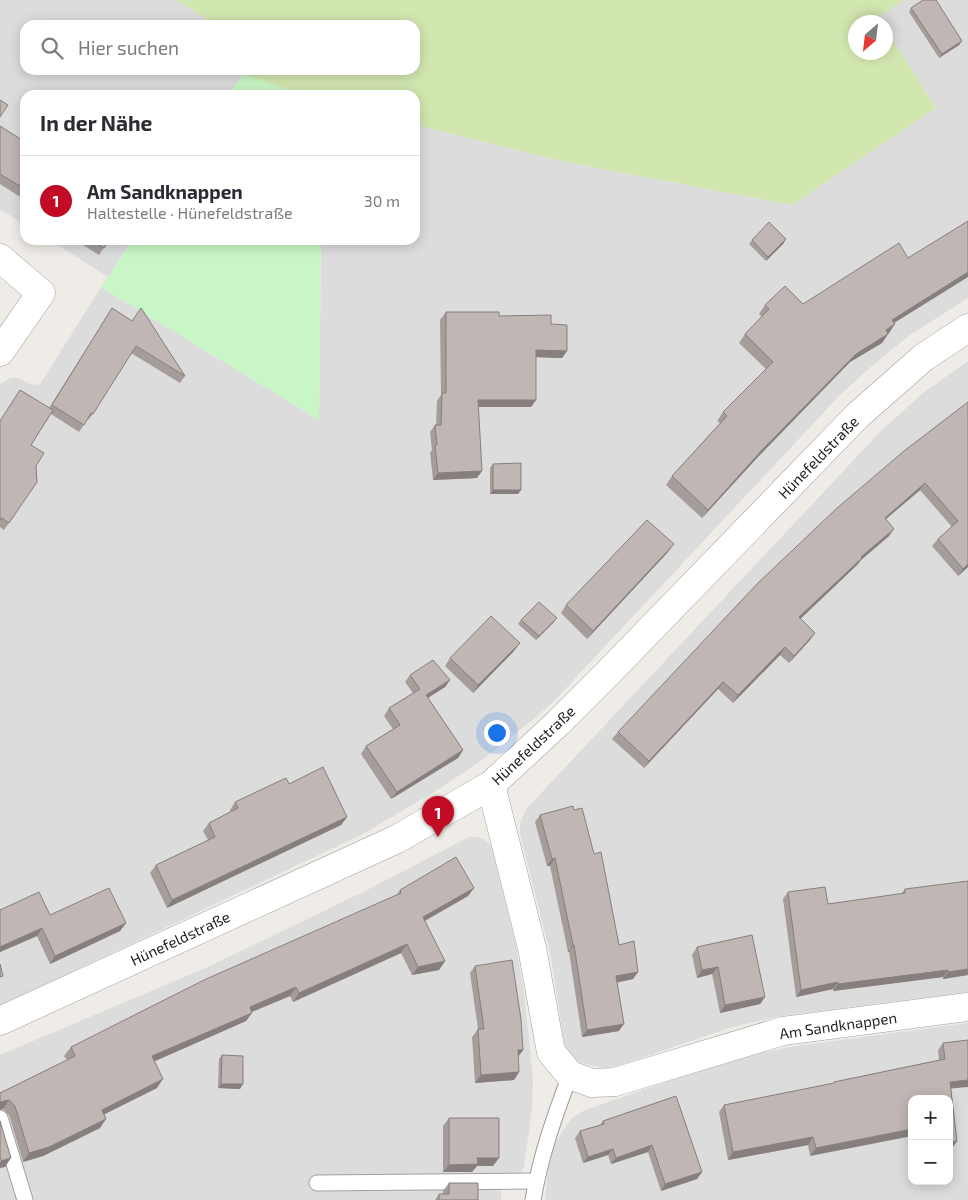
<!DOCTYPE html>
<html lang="de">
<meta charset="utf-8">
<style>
body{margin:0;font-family:"Exo 2",sans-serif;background:#f2f2f3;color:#2b2b33}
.controls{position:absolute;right:15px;bottom:15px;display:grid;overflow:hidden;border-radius:10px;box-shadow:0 2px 12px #0003}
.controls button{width:45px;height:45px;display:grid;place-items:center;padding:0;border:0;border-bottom:1px solid #e1e1e2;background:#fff;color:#2b2b33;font:25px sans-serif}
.compass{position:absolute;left:848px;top:15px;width:45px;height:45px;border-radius:50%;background:#fff;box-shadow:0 2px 12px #0003;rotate:208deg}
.you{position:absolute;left:496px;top:732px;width:18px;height:18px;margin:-12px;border:4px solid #fff;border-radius:50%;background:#1a73e8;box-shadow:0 0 0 8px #1a73e833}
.badge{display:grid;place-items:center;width:32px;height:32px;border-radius:50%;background:#c20c26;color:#fff;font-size:16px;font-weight:700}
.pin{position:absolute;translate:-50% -41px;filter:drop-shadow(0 1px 2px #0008)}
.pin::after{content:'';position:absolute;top:26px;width:18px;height:15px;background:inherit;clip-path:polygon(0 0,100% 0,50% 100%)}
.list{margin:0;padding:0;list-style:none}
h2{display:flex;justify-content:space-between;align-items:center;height:65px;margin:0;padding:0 20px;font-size:21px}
h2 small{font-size:16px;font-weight:400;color:#7c7c81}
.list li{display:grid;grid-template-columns:32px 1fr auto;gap:15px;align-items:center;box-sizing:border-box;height:90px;padding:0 20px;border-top:1px solid #e1e1e2}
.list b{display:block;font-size:19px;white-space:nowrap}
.list p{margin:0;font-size:16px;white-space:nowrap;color:#7c7c81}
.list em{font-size:16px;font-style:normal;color:#7c7c81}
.icon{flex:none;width:28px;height:28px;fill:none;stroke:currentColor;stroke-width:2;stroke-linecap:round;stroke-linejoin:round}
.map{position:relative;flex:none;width:968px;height:1200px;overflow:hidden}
.search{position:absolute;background:#fff;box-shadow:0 2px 12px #0003;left:20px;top:20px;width:400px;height:55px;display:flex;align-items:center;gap:12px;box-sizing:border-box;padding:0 18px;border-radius:15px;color:#7c7c81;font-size:19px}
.panel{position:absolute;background:#fff;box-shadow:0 2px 12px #0003;left:20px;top:90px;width:400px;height:155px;border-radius:15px}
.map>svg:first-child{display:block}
</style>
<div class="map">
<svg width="968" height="1200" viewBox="0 0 968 1200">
<rect width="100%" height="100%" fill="#efebe6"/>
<g fill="#dddcdc" fill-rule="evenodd">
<path d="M0 0H176L216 25H25V70H231L243 74 229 95H25V225L0 209Z"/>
<path d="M904 0H968V298L910 335 874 364 839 396 553 702 531 721 478 763 439 789 363 834 0 1006V384L11 378H18L33 385 40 384 101 287 319 420 321 240H415V125L566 162 792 205 936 108 886 29V22H881L878 17Z"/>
<path d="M50 240H132L108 277Z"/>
<path d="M968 361V992L780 1016 729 1028 617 1066 604 1068 586 1064 577 1061 569 1054 565 1048 551 957 520 834V823L527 808 881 431 923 393Z"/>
<path d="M469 837H478L483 839 489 843 492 849 516 946 524 992 533 1079 532 1109 524 1167 518 1176H501V1200H0V1055L210 966 365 891Z"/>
<path d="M968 1023V1200H545L550 1150 571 1119 583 1111 725 1061 789 1047ZM912 1099H949V1181H912Z"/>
</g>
<path fill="#d2e6af" d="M176 0H904L878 17 881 22H856V52H886V29L936 108 792 205 566 162 415 125V95H303L231 70H415V25H216Z"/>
<g fill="#c9f6c6">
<path d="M243 74 303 95H229Z"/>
<path d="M133 240H321L319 420 101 287Z"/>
</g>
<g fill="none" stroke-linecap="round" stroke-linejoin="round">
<g stroke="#a0a0a0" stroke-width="17">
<g id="lane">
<path d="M0 1118 25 1200"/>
<path d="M317 1183 536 1181"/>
<path d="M533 1200C541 1154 554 1118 570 1075"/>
</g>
</g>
<g stroke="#a0a0a0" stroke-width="29">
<g id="street">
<path d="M0 258 41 293 0 352"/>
<path d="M491 785 532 948 551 1052 570 1075 592 1083 615 1082 783 1031 968 1007"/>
<path d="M0 1021 397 839 491 785 558 723 610 671 858 415 924 357 968 328"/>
</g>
</g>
<use href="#lane" stroke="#fff" stroke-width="15"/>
<use href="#street" stroke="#fff" stroke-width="28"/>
</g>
<g fill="#a59d9a">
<path d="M911 8 962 41 959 45 939 58 909 12Z"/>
<path d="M0 126 25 142V200L0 184Z"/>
<path d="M786 239 783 244 766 261 749 244 752 240Z"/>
<path d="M75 240H109L99 255Z"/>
<path d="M803 304 894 323 889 333 888 334 882 343 850 362 756 459 702 518 666 485 672 476 720 423 717 421 723 412 766 369 739 343 745 334 762 317 759 314 765 305Z"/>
<path d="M112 308 132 321 141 308 185 376 180 383 131 353 93 414 88 420H87L79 432 51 414 31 445 36 466 37 482 4 530 0 527V421L20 390 49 408Z"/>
<path d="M446 312 499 316 551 324 567 351 562 358 536 357V400L531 407H478L477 478 433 480 430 453 432 450 430 432 435 425H436L437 401 441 395 440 320Z"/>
<path d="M968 402V567L958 576 932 546 938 539 952 527 920 490 886 519 889 536 861 560 857 565 800 619 815 633 810 640 789 663 780 655 733 703 718 689 644 768 612 739 618 732Z"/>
<path d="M493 464 521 490 518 494H490V468Z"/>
<path d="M668 552 587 639 561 613 566 605Z"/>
<path d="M557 618 554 622 536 640 518 624 521 620Z"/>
<path d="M514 651 473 693 445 666 450 658Z"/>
<path d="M410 675 450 680 445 687 428 698 463 750 458 758 391 799 361 754 366 746 393 729 384 716 389 708 413 693 405 682Z"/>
<path d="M289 784 347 817 341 825 167 908 150 873 156 865 208 840 203 831 209 823 230 812V810L235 802Z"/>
<path d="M540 815 619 945 638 972 633 979 617 982 619 1031 582 1037 569 952H568L550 866H547L535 822Z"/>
<path d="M474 888 468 896 425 921 445 961 439 970 412 975 401 953 293 1002 290 996 252 1012 246 1021 155 1061 157 1088 104 1114 100 1128 43 1156 23 1162 9 1115 3 1109 0 1093 67 1060 64 1056 71 1047 396 896 400 890Z"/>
<path d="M905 889 968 975 943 979V977L833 991V989L796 997 783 899 788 892 828 904 901 894Z"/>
<path d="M0 910 50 915 126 923 120 931 50 964 37 936 0 952Z"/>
<path d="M697 947 765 997 760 1004 720 1013 712 974 697 978 692 955Z"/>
<path d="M475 966 523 1050 518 1057 519 1072 514 1080 475 1083 472 1037 478 1029 470 973Z"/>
<path d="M943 1043 951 1089 957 1141 952 1148H949V1099L810 1156 808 1145 728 1160 719 1112 724 1105 833 1084 834 1082 939 1060 938 1050Z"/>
<path d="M222 1055 240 1089 218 1088 219 1059Z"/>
<path d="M676 1096 702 1172 697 1179 661 1191 648 1152 611 1164 608 1155 583 1163 575 1138 580 1131 600 1125 603 1121Z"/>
<path d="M449 1118 493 1166H477L472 1172H443V1126Z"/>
<path d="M449 1183 478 1200H435L439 1194H443V1191Z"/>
</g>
<g fill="#867f7d">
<path d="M962 41 959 45 939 58 942 54Z"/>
<path d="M786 239 783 244 766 261 768 257Z"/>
<path d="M968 272V277L886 328 892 320Z"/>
<path d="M895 324 889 333 880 339 886 330Z"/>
<path d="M888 334 882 343 850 362 756 459 702 518 708 510 762 450 856 354Z"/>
<path d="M536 350 567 351 562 358 531 357Z"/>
<path d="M478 400H536L531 407H473Z"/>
<path d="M482 471 477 478 433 480 438 473Z"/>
<path d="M925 483 920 490 879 525 885 518Z"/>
<path d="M493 490H521L518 494H490Z"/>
<path d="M894 529 889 536 861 560 857 565 794 625 799 617 861 557Z"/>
<path d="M674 544 668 552 587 639 593 631Z"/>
<path d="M968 564V567L958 576 963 569Z"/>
<path d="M557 618 554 622 536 640 539 636Z"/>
<path d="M815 633 810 640 789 663 794 656Z"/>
<path d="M520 643 514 651 473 693 478 685Z"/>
<path d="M785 647 780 655 733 703 738 695Z"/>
<path d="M450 680 445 687 421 702 426 695Z"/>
<path d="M723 682 718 689 644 768 649 761Z"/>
<path d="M463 750 458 758 391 799 397 792Z"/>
<path d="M347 817 341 825 167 908 172 900Z"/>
<path d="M555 858 550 866H547L552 859Z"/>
<path d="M474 888 468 896 417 925 423 917Z"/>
<path d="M126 923 120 931 50 964 55 956Z"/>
<path d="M42 928 37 936 0 952V947Z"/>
<path d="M407 944 401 953 293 1002 299 993Z"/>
<path d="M573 945H574L569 952H568Z"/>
<path d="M445 961 439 970 412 975 418 967Z"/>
<path d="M718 967 712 974 697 978 702 970Z"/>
<path d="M968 969V975L943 979 948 972Z"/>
<path d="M948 970 943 977 833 991 838 984Z"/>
<path d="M638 972 633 979 611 984 616 976Z"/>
<path d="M838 982 833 989 796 997 801 990Z"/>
<path d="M296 987 290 996 244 1015 250 1007Z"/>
<path d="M765 997 760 1004 720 1013 725 1005Z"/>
<path d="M252 1013 246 1021 146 1065 152 1056Z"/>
<path d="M624 1024 619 1031 582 1037 587 1030Z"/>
<path d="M518 1050H523L518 1057Z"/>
<path d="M519 1072 514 1080 475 1083 481 1075Z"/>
<path d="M163 1079 157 1088 95 1119 102 1110Z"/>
<path d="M968 1080V1087L945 1089 950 1082Z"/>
<path d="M221 1084H243L240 1089 218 1088Z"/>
<path d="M9 1100 3 1109 0 1110V1102Z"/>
<path d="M106 1119 100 1128 43 1156 23 1162 29 1153Z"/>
<path d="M912 1129V1136L810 1156 816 1148Z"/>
<path d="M813 1137 808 1145 728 1160 733 1152Z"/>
<path d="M957 1141 952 1148H949V1142Z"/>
<path d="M652 1145 648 1152 611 1164 616 1158Z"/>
<path d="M613 1149 608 1155 583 1163 588 1157Z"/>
<path d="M11 1158 5 1167 0 1168V1162L1 1161Z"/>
<path d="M477 1158H499L493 1166H477L472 1172H443L449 1165Z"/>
<path d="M702 1172 697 1179 661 1191 665 1184Z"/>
</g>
<g fill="#c0b6b3" stroke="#867f7d">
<path d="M923 0H936L962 41 942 54 911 8Z"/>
<path d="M0 100 8 105 0 117Z"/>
<path d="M0 126 25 142V189L0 174Z"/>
<path d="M968 221V272L892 320 895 324 886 330 888 334 856 354 762 450 708 510 672 476 727 416 723 412 773 362 745 334 769 309 765 305 785 286 803 304 899 243 908 258Z"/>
<path d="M769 222 786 239 768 257 752 240Z"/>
<path d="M91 240H109L104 248Z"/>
<path d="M112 308 132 321 141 308 185 376 136 346 93 414 91 413 84 425 52 405Z"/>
<path d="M446 312H499V316L551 315V324L567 325V351L536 350V400H478L482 471 438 473 435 446 437 444 435 425H441L442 393H446Z"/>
<path d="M20 390 53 410 31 445 44 453 36 466 37 482 9 523 2 518 0 520V421Z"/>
<path d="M968 402V564L963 569 938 539 958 521 925 483 885 518 894 529 861 557 862 558 799 617 815 633 794 656 785 647 738 695 723 682 649 761 618 732 757 584 836 509 904 451Z"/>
<path d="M521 463V490H493V464Z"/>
<path d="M647 520 674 544 593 631 566 605Z"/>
<path d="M539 602 557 618 539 636 521 620Z"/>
<path d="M491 616 520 643 478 685 450 658Z"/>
<path d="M433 660 450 680 426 695 463 750 397 792 366 746 400 725 389 708 420 689 410 675Z"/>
<path d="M323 767 347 817 172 900 156 865 215 837 209 823 238 808 235 802 286 778 289 784Z"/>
<path d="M573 806 574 810 582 808 594 854 601 852 619 945 634 941 638 972 616 976 624 1024 587 1030 574 945H573L555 858 552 859 540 815Z"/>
<path d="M456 857 474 888 423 917 445 961 418 967 407 944 299 993 296 987 250 1007 252 1013 152 1056 163 1079 102 1110 106 1119 49 1147 29 1153 15 1106 9 1100 0 1102V1093L75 1056 71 1047 204 980 401 893 400 890Z"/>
<path d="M968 881V969L948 972V970L838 984V982L801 990 788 892 825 887 828 904 905 893V889Z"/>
<path d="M109 888 126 923 55 956 42 928 0 947V910L39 892 50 915Z"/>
<path d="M752 935 765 997 725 1005 718 967 702 970 697 947Z"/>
<path d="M512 960 521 1019 523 1050H518L519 1072 481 1075 478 1029H484L475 966Z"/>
<path d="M0 964 3 976 0 977Z"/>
<path d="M968 1040V1080L950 1082 957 1141 949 1142V1099H912V1129L816 1148 813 1137 733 1152 724 1105 834 1083V1082L945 1059 943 1043Z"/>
<path d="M222 1055 243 1056V1084H221Z"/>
<path d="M676 1096 702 1172 665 1184 652 1145 616 1158 613 1149 588 1157 580 1131 604 1124 603 1121Z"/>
<path d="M449 1118H499V1158H477L478 1164 449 1165Z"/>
<path d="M0 1121 11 1158 1 1161 0 1156Z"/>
<path d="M449 1183H478V1200H439V1194H449Z"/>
</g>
<g text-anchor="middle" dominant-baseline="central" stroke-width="4" stroke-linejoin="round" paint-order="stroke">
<g font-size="15" fill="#1f1f1f" stroke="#fff">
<text transform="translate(818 457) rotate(-46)">Hünefeldstraße</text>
<text transform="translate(533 745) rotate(-43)">Hünefeldstraße</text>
<text transform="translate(180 938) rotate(-25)">Hünefeldstraße</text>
<text transform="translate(838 1025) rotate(-8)">Am Sandknappen</text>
</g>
</g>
</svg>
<div class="controls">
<button>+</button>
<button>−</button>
</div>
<svg class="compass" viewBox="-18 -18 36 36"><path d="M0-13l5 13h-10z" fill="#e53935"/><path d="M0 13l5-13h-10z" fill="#7c7c81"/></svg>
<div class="you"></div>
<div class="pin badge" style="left:438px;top:837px">1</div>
<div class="search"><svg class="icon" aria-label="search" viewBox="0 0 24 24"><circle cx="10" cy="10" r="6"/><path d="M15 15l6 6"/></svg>Hier suchen</div>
<section class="panel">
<h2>In der Nähe<small></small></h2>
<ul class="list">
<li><span class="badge">1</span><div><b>Am Sandknappen</b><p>Haltestelle · Hünefeldstraße</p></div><em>30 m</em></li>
</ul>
</section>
</div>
